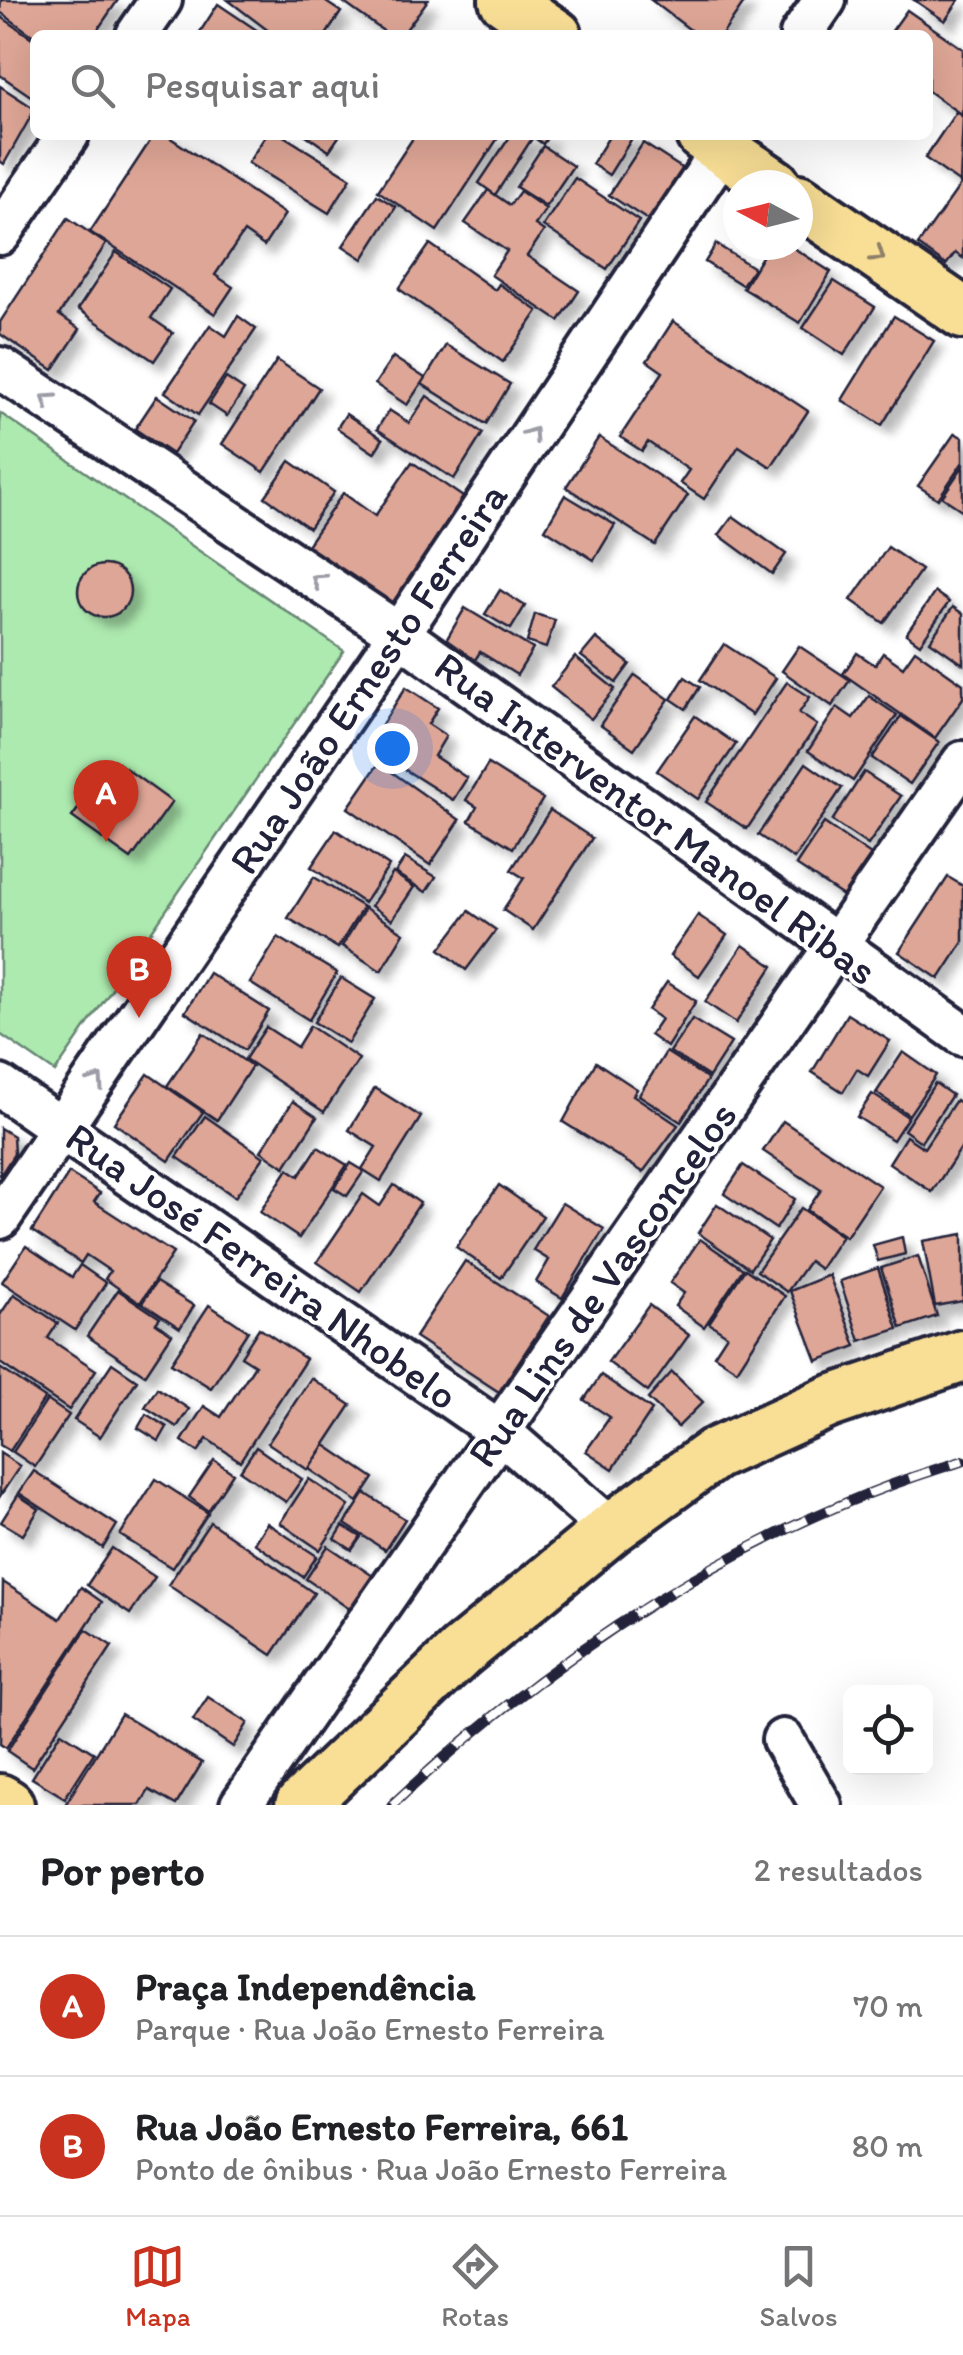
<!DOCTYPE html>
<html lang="pt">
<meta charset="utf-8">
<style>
body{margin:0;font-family:Itim,sans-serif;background:#f6f6f6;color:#202124}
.controls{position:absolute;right:30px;bottom:30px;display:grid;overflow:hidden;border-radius:15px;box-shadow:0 10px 40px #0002}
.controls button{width:90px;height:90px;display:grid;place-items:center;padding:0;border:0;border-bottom:2px solid #e0e0e0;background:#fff;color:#202124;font:50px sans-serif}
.compass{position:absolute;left:723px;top:170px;width:90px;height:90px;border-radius:50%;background:#fff;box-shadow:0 10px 40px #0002;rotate:277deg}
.you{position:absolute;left:392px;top:748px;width:35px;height:35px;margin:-25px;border:8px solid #fff;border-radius:50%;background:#1a73e8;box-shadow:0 0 0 15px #1a73e833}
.badge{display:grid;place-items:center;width:65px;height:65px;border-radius:50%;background:#c8321e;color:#fff;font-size:32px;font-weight:700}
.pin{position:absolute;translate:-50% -82px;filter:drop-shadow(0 2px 5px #0008)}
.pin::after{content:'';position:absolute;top:52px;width:35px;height:30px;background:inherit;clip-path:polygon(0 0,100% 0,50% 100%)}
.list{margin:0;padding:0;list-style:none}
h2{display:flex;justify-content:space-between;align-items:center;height:130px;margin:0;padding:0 40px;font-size:42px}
h2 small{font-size:32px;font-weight:400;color:#757577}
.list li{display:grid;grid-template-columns:65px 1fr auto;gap:30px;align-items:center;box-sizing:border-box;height:140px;padding:0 40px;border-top:2px solid #e0e0e0}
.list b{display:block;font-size:38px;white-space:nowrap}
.list p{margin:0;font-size:32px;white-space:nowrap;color:#757577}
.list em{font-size:32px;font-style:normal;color:#757577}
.icon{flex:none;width:55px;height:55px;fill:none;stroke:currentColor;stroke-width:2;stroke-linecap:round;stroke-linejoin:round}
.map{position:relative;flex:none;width:963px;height:1805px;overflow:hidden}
.search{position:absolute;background:#fff;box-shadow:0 10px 40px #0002;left:30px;right:30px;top:30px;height:110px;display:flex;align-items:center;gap:25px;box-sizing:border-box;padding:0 35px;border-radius:15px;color:#757577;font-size:38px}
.sheet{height:410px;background:#fff}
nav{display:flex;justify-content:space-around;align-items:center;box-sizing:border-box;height:140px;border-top:2px solid #e0e0e0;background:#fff;font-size:28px;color:#757577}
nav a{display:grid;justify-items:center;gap:5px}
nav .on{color:#c8321e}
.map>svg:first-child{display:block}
</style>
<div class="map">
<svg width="963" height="1805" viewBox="0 0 963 1805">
<defs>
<filter id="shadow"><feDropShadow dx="9" dy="9" stdDeviation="5" flood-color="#0004"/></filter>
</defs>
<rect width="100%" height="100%" fill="#fff"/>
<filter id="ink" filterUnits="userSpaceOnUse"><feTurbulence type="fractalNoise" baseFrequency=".01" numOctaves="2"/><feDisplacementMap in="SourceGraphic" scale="20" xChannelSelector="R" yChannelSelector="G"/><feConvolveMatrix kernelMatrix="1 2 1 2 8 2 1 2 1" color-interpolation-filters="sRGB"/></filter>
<g filter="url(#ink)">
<path fill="#adeaaf" stroke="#688675" stroke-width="2.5" d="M0 413 344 651 55 1072 0 1034Z"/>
<g fill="#dea696" stroke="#22223b" stroke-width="2.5" filter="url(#shadow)">
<path d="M118 0 94 35 35 37 0 12 1 0Z"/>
<path d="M228 0H323L341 12 326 35H274Z"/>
<path d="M340 0H428L402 35H389Z"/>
<path d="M651 0H746L722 35H697Z"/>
<path d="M914 0H959L945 21Z"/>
<path d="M218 4 264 35H198Z"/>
<path d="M907 10 963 49 962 115 928 91V35H889Z"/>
<path d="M0 16 35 40V99L0 75Z"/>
<path d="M0 86 35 109 4 164 0 161Z"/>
<path d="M956 112 963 117 960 183 925 158Z"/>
<path d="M154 135H166L285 214 264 246 244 232 215 275 233 287 215 314 90 232Z"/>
<path d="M266 135H282L351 178 329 213 248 163Z"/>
<path d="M306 135H340L329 151Z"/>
<path d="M415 135H500L437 231 378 191Z"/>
<path d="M511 135H549L543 144 533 137 495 195 479 183Z"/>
<path d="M610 135H634L609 175 592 164Z"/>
<path d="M643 143 691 174 657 226 609 195Z"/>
<path d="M543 146 573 166 546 206 516 187Z"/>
<path d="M575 178 639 221 607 269 543 226Z"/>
<path d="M963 181V258L955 253 946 265 918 245Z"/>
<path d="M488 190 510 205 520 191 546 209 535 225 544 231 527 256 579 291 559 321 491 275 507 251 465 223Z"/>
<path d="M377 195 396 207 363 259 343 246Z"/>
<path d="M68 218 106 244 59 315 80 329 53 370 0 334V322Z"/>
<path d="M430 244 495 290 499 284 538 311 503 362 399 289Z"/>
<path d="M716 244 754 268 742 285 705 262Z"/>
<path d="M769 245H789L831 272 800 323 743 288Z"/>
<path d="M116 252 170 289 151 318 173 333 154 361 78 309Z"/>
<path d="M834 281 875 307 844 355 803 328Z"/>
<path d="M238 316 256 329 198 415 165 392 210 325 226 336Z"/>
<path d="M894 316 934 341 882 425 842 400Z"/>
<path d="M673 321 808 411 771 467 739 446 704 499 680 483 689 470 648 442 642 451 620 437 663 372 647 361Z"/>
<path d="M446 345 510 384 486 424 422 384Z"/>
<path d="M393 357 425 378 407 405 375 384Z"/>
<path d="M277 360 319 388 264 472 222 444Z"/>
<path d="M226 378 244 390 227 416 209 404Z"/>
<path d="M157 396 194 421 172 454 135 429Z"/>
<path d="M427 396 483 433 454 479 377 429 389 410 409 423Z"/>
<path d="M346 414 383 439 374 453 337 428Z"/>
<path d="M955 433 963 438V462L938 499 918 486Z"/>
<path d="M599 437 688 495 655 545 566 487Z"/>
<path d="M290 461 334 492 309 528 265 497Z"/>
<path d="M412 462 466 499 390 610 303 551 343 493 375 516Z"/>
<path d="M963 466V511L942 497Z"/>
<path d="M565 495 615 525 594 560 545 529Z"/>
<path d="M733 516 786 554 772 574 719 535Z"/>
<path d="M888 547 921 570 884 623 851 600Z"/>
<circle cx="104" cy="591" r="26"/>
<path d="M500 590 525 606 511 629 485 614Z"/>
<path d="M935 592 949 602 920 644 906 634Z"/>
<path d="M953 607 963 614V664L930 641Z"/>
<path d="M465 608 533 649 517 675 480 652 475 660 445 642Z"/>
<path d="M535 614 555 620 546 648 527 642Z"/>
<path d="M596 638 630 664 616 683 581 656Z"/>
<path d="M724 644 776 678 752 715 700 680Z"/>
<path d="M799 646 850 680 832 706 782 671Z"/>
<path d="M915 650 963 684V698L935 738 843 674 857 653 875 665 883 653 903 667Z"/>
<path d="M575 657 615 689 591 719 551 687Z"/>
<path d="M635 675 669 699 634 749 600 725Z"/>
<path d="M685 677 700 687 686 709 671 699Z"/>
<path d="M787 682 810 697 799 713 817 725 747 829 706 802Z"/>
<path d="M406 687 438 708 428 724 446 736 434 756 467 778 453 800 368 746Z"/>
<path d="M869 696 897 715 853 781 808 751 837 707 853 718Z"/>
<path d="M695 716 736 744 698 799 657 771Z"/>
<path d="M901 716 939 742 910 784 872 758Z"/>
<path d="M114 760 172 802 131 859 72 817Z"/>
<path d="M379 763 460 820 430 865 348 808Z"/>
<path d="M806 763 842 788 794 859 758 835Z"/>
<path d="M488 764 543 799 513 848 469 821 477 807 466 800Z"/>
<path d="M864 772 901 796 868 845 832 821Z"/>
<path d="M550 810 592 838 533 930 503 910 524 878 511 870Z"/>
<path d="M824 823 871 855 843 896 796 865Z"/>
<path d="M336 830 389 866 364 903 311 867Z"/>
<path d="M405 858 436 877 426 892 395 873Z"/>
<path d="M393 873 414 887 392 920 371 906Z"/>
<path d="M314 877 363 907 338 948 288 918Z"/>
<path d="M948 877 963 886V942L939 979 899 952Z"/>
<path d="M365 908 404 933 381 971 342 946Z"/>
<path d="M469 911 496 930 466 970 440 949Z"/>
<path d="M698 915 727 935 699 976 670 956Z"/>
<path d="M278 937 337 973 309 1020 250 983Z"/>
<path d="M743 945 773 966 736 1023 705 1002Z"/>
<path d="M209 973 269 1011 245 1050 185 1012Z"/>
<path d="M341 978 375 999 348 1043 314 1022Z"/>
<path d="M667 982 696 1001 667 1047 650 1035 661 1019 648 1010Z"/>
<path d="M847 1014 890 1041 868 1076 857 1069 843 1092 812 1072Z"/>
<path d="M692 1019 731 1043 709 1077 670 1052Z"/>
<path d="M310 1026 359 1059 324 1112 245 1059 266 1027 297 1047Z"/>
<path d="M203 1033 252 1066 217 1120 167 1086Z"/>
<path d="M666 1052 708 1079 681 1122 639 1095Z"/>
<path d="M903 1052 936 1075 909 1115 876 1093Z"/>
<path d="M596 1062 637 1089 633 1095 678 1125 643 1172 563 1122Z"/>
<path d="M148 1074 203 1112 169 1161 114 1123Z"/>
<path d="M935 1083 952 1095 921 1142 904 1130Z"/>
<path d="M375 1088 421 1117 381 1181 362 1169 376 1147 349 1130Z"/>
<path d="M872 1094 908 1117 893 1140 857 1117Z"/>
<path d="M956 1100 963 1105V1145L932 1192 889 1163 906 1136 924 1148Z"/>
<path d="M293 1101 317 1117 285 1167 261 1151Z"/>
<path d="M205 1116 264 1157 235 1197 177 1157Z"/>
<path d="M783 1121 880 1186 846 1237 807 1210 821 1190 763 1151Z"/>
<path d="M0 1128 13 1136 14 1154 0 1176Z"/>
<path d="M318 1147 347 1165 299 1238 260 1212 288 1169 299 1176Z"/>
<path d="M351 1163 364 1171 347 1196 334 1188Z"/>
<path d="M743 1165 795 1199 776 1229 724 1194Z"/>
<path d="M69 1173 100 1193 94 1202 173 1253 140 1303 105 1279 110 1271 86 1255 81 1263 32 1231Z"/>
<path d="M394 1185 420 1203 361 1292 317 1262 363 1194 380 1206Z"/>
<path d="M499 1185 543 1216 501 1278 456 1247Z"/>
<path d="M562 1203 604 1229 562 1298 536 1282 549 1260 533 1250Z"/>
<path d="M717 1204 770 1240 750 1269 698 1233Z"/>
<path d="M801 1208 842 1236 820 1269 809 1261 787 1292 757 1271Z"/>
<path d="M963 1234V1301L935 1306 923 1241Z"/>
<path d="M902 1237 905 1254 878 1261 873 1245Z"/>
<path d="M700 1239 743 1269 704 1327 675 1306 684 1293 670 1283Z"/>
<path d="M26 1246 72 1277 80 1265 106 1283 75 1330 2 1282Z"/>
<path d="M918 1256 937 1316 901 1328 881 1268Z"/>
<path d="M465 1261 549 1316 499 1392 415 1337Z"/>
<path d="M878 1268 898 1329 860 1341 840 1281Z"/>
<path d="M745 1269 785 1296 737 1370 714 1355 727 1335 709 1323Z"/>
<path d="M829 1275 856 1346 817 1361 790 1291Z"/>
<path d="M156 1282 194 1306 180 1328 142 1303Z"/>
<path d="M118 1290 160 1318 156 1323 172 1334 145 1375 87 1336Z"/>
<path d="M14 1294 58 1323 48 1338 96 1370 69 1410 0 1363V1315Z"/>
<path d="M209 1305 248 1331 211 1388 171 1363Z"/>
<path d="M649 1305 689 1335 648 1392 608 1362Z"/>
<path d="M259 1328 306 1359 240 1461 207 1439 198 1452 182 1441 204 1406 221 1417 255 1365 241 1356Z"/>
<path d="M112 1363 137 1380 100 1437 74 1420Z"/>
<path d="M0 1368 45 1398 10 1451 0 1445Z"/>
<path d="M672 1372 703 1402 678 1427 648 1399Z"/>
<path d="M601 1375 652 1410 613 1469 586 1451 610 1417 584 1400Z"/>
<path d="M311 1378 351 1405 308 1470 268 1443Z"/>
<path d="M157 1388 189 1409 177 1427 145 1407Z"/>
<path d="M47 1400 69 1415 35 1467 13 1452Z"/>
<path d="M146 1414 167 1427 159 1441 138 1428Z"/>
<path d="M325 1445 374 1478 358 1502 309 1469Z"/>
<path d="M256 1447 302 1479 286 1502 240 1471Z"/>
<path d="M0 1453 20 1466 0 1496Z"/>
<path d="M214 1460 233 1473 208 1511 189 1497Z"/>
<path d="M34 1471 117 1525 103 1548 19 1493Z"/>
<path d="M156 1479 208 1513 172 1568 120 1535Z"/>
<path d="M309 1479 349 1506 320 1550 280 1523Z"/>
<path d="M365 1493 405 1519 385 1550 345 1524Z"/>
<path d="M18 1495 39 1509 23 1535 1 1522Z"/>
<path d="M210 1522 314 1593 272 1655 168 1585Z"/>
<path d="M267 1523 317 1556 303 1577 254 1543Z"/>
<path d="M343 1526 361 1537 352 1550 335 1539Z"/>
<path d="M328 1546 373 1576 351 1610 306 1579Z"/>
<path d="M112 1548 155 1577 130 1614 87 1585Z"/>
<path d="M3 1582 60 1619 81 1587 102 1602 6 1748 0 1744Z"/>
<path d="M86 1629 112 1646 32 1768 7 1751Z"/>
<path d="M208 1697 248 1723 233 1747 193 1720Z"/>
<path d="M121 1714 202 1763 176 1805 149 1790 140 1805H65Z"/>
<path d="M61 1732 94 1753 65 1798 32 1778Z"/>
</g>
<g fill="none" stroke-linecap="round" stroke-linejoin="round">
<g stroke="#22223b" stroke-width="48">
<g id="minor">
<path d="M137 35 161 0"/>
<path d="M801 35 825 0"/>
<path d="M0 234 68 135"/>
<path d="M0 368 399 634 963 1035"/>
<path d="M0 1086 499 1431 611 1529"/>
<path d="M0 1218 399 634 732 135"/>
<path d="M783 1740 821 1805"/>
<path d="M241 1805 963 762"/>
</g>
</g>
<g stroke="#22223b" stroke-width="58">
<g id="major">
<path d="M505 0 556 35"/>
<path d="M702 135 775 185"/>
<path d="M798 200 963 313"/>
<path d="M0 1800 8 1805"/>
<path d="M301 1805 460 1653 611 1529 714 1454 829 1402 963 1356"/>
</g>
</g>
<use href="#minor" stroke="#fff" stroke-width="40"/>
<use href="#major" stroke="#f9df96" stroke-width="50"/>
<g stroke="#22223b" stroke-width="11">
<path id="rail" d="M392 1805C554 1653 748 1525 963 1461"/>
</g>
<use href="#rail" stroke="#fff" stroke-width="8" stroke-dasharray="22" stroke-linecap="butt"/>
</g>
<defs><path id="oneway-chevron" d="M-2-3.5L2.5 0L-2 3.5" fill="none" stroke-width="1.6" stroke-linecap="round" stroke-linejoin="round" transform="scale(2.5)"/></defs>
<use stroke="#8e8068" href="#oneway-chevron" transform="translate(878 255) rotate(34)"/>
<g stroke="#9c9ca7">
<use href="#oneway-chevron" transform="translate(48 400) rotate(-146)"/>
<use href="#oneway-chevron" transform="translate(532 434) rotate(-56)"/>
<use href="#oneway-chevron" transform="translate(318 580) rotate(-146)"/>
<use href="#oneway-chevron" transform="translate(97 1081) rotate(-56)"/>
</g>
</g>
<g text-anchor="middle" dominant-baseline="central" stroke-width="8" stroke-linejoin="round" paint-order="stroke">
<g font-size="42" fill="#22223b" stroke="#fff">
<text transform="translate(368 678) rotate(-56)">Rua João Ernesto Ferreira</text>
<text transform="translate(656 818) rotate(36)">Rua Interventor Manoel Ribas</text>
<text transform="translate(262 1266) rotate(35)">Rua José Ferreira Nhobelo</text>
<text transform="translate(602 1284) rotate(-55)">Rua Lins de Vasconcelos</text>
</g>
</g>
</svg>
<div class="controls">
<button><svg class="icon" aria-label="locate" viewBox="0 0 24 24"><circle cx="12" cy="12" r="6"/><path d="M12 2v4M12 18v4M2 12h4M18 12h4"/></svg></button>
</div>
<svg class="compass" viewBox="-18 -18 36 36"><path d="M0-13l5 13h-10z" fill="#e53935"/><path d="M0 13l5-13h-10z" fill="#757577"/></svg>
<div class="you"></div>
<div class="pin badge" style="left:106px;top:842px">A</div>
<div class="pin badge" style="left:139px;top:1018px">B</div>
<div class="search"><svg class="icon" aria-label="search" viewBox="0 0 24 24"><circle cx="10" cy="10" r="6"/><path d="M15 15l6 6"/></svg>Pesquisar aqui</div>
</div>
<section class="sheet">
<h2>Por perto<small>2 resultados</small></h2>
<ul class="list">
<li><span class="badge">A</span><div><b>Praça Independência</b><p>Parque · Rua João Ernesto Ferreira</p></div><em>70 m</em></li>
<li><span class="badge">B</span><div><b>Rua João Ernesto Ferreira, 661</b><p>Ponto de ônibus · Rua João Ernesto Ferreira</p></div><em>80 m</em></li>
</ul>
</section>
<nav>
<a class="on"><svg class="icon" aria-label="map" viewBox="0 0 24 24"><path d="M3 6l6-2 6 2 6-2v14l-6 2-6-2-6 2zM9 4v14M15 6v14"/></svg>Mapa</a>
<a><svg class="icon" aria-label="directions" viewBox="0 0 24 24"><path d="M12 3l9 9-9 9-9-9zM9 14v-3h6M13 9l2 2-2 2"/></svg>Rotas</a>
<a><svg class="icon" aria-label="saved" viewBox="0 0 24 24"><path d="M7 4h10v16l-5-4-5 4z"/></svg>Salvos</a>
</nav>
